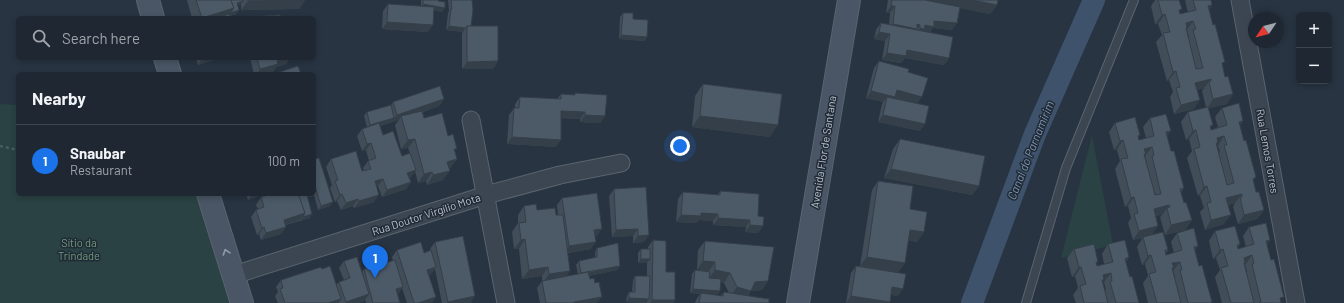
<!DOCTYPE html>
<meta charset="utf-8">
<style>
body{margin:0;font-family:Barlow,sans-serif;background:#2b333e;color:#f1f3f6}
.controls{position:absolute;right:12px;top:12px;display:grid;overflow:hidden;border-radius:6px;box-shadow:0 2px 6px #0003}
.controls button{width:36px;height:36px;display:grid;place-items:center;padding:0;border:0;border-bottom:1px solid #3c444d;background:#1e2732;color:#f1f3f6;font:20px sans-serif}
.compass{position:absolute;left:1248px;top:12px;width:36px;height:36px;border-radius:50%;background:#1e2732;box-shadow:0 2px 6px #0003;rotate:235deg}
.you{position:absolute;left:680px;top:146px;width:14px;height:14px;margin:-10px;border:3px solid #fff;border-radius:50%;background:#1a73e8;box-shadow:0 0 0 6px #1a73e833}
.badge{display:grid;place-items:center;width:26px;height:26px;border-radius:50%;background:#1a73e8;color:#fff;font-size:13px;font-weight:700}
.pin{position:absolute;translate:-50% -33px;filter:drop-shadow(0 1px 2px #0008)}
.pin::after{content:'';position:absolute;top:21px;width:14px;height:12px;background:inherit;clip-path:polygon(0 0,100% 0,50% 100%)}
.list{margin:0;padding:0;list-style:none}
h2{display:flex;justify-content:space-between;align-items:center;height:52px;margin:0;padding:0 16px;font-size:17px}
h2 small{font-size:13px;font-weight:400;color:#a1a5ac}
.list li{display:grid;grid-template-columns:26px 1fr auto;gap:12px;align-items:center;box-sizing:border-box;height:72px;padding:0 16px;border-top:1px solid #3c444d}
.list b{display:block;font-size:15px;white-space:nowrap}
.list p{margin:0;font-size:13px;white-space:nowrap;color:#a1a5ac}
.list em{font-size:13px;font-style:normal;color:#a1a5ac}
.icon{flex:none;width:22px;height:22px;fill:none;stroke:currentColor;stroke-width:2;stroke-linecap:round;stroke-linejoin:round}
.map{position:relative;flex:none;width:1344px;height:303px;overflow:hidden}
.search{position:absolute;background:#1e2732;box-shadow:0 2px 6px #0003;left:16px;top:16px;width:300px;height:44px;display:flex;align-items:center;gap:10px;box-sizing:border-box;padding:0 14px;border-radius:6px;color:#a1a5ac;font-size:15px}
.panel{position:absolute;background:#1e2732;box-shadow:0 2px 6px #0003;left:16px;top:72px;width:300px;height:124px;border-radius:6px}
.map>svg:first-child{display:block}
</style>
<div class="map">
<svg width="1344" height="303" viewBox="0 0 1344 303">
<rect width="100%" height="100%" fill="#283442"/>
<g fill="#2a4243">
<path d="M0 104 18 105V194H195L230 303H0Z"/>
<path d="M1092 135 1113 245 1061 258Z"/>
</g>
<g fill="none" stroke-linecap="round" stroke-linejoin="round">
<path stroke="#3e536b" stroke-width="22" d="M972 303 1035 134 1094 0"/>
<g stroke="#5a646f" stroke-width="10">
<path id="lane" d="M1026 303 1066 168 1134 0"/>
</g>
<g stroke="#5a646f" stroke-width="19">
<g id="street">
<path d="M1240 0 1296 303"/>
<path d="M471 120 506 303"/>
<path d="M234 275 486 195 560 175 621 163"/>
</g>
</g>
<g stroke="#5a646f" stroke-width="24">
<g id="secondary">
<path d="M148 0 153 18"/>
<path d="M165 58 170 74"/>
<path d="M208 194 242 303"/>
<path d="M798 303 849 0"/>
</g>
</g>
<path stroke="#485e60" stroke-width="2.5" stroke-dasharray="3 3" stroke-linecap="butt" d="M0 146 18 150"/>
<use href="#lane" stroke="#3c4652" stroke-width="8"/>
<use href="#street" stroke="#3c4652" stroke-width="17"/>
<use href="#secondary" stroke="#4a5665" stroke-width="22"/>
</g>
<g fill="#414d59" fill-rule="evenodd">
<path d="M187 0H305L299 9 241 10V3L240 5H238L239 10 236 14 229 16 230 18H192Z"/>
<path d="M421 0H438L442 12 434 10 428 32 382 29 383 11 388 4 421 6Z"/>
<path d="M448 0H472L471 26 498 61 493 69H462V33L463 32 446 30 448 13 449 11Z"/>
<path d="M888 0H998L997 5 990 14 960 8 957 23 952 30 933 28 929 33 949 58 944 65 905 58 901 63 882 60 885 41 874 39 876 30 881 23 889 25 890 13H886Z"/>
<path d="M1155 0H1179L1180 14 1188 12 1185 1 1186 0H1211L1212 5 1209 10 1225 77 1233 94 1227 104 1208 108 1213 125 1210 128 1211 130 1218 127 1215 117 1222 108 1243 121 1240 125 1256 192 1264 210 1257 219 1238 224 1233 207 1235 203 1228 205 1224 224 1205 230 1200 212 1204 208 1200 196H1198L1187 158 1192 151 1189 139 1186 140 1181 122 1188 112 1206 107 1202 91 1204 88 1197 90 1194 109 1174 114 1170 97 1173 92 1169 80 1167 81 1156 42 1162 35 1158 24H1155L1151 6ZM1186 30H1187L1189 37 1188 38ZM1217 146H1218L1220 152 1219 153Z"/>
<path d="M623 13 633 19 645 41 619 39 620 17Z"/>
<path d="M196 58H219L198 65Z"/>
<path d="M250 58H290L286 64 276 67 273 72 264 74H254Z"/>
<path d="M879 61 908 72 918 104 920 131 878 122 882 104 883 102 866 98 874 68Z"/>
<path d="M703 84 770 137 692 127 695 96Z"/>
<path d="M575 93 605 116 600 123 580 122V119L561 118 556 147 507 144 509 115 514 108H515V104L520 97 557 99 561 94 574 95Z"/>
<path d="M444 99 439 106 423 112 424 118 448 136 455 151 457 159 450 168 449 169 443 180 427 185 426 181 418 183 415 171 411 177 409 178 411 182 406 189 382 197 378 186H376L374 202 354 208 353 206 341 210 337 201 335 202 330 188 332 185 326 167 331 159 362 171H364L363 168 368 161H369L366 150 362 151 357 136 362 129 367 127 364 116 367 112 391 105 393 102ZM399 120 395 125 401 149 408 148 410 153 402 156 383 135 380 126Z"/>
<path d="M1150 118 1171 131 1167 136 1171 151 1184 188 1181 192 1184 203 1192 220 1185 230 1165 235 1160 217 1163 214 1156 216 1152 235 1168 250 1166 253V255L1174 253 1171 242 1177 233 1198 246 1195 250 1199 266 1211 303H1148L1143 283 1148 276 1145 264 1142 265 1137 247 1143 237H1146L1133 240 1128 223 1131 218 1128 206 1125 207 1115 169 1120 161 1117 150H1114L1109 132 1115 123 1138 138 1139 140 1146 138 1143 127ZM1144 156H1145L1147 163 1146 164ZM1172 271H1173L1175 277 1174 278Z"/>
<path d="M900 139 979 186 972 195 884 178 893 149Z"/>
<path d="M314 159 330 206 318 210 314 195 313 196 307 198 310 218 286 225V227L281 234 261 240 259 234 257 235 251 217 256 210 258 209 256 205 261 197 272 194H314Z"/>
<path d="M878 181 910 209 924 232 917 242 908 240 905 263 898 272 868 268 898 296 891 295 889 303H846L851 273 856 266H860L872 190Z"/>
<path d="M646 187 644 242 633 243V236L612 237 609 196 614 189Z"/>
<path d="M720 191 758 216 763 226 758 233 745 232 746 227 713 225V221L699 220 696 223 676 222 678 199 683 192 718 195Z"/>
<path d="M246 194H264L248 200Z"/>
<path d="M562 198 597 236H595L591 249 568 253 567 276 578 274 576 265 579 261 595 258V252L597 248 620 266 617 270 589 276 597 303H540L537 288 542 281V276L522 279 519 249H514L512 232 518 223V215L524 206 556 215H558L557 205Z"/>
<path d="M1249 227 1270 240 1267 245 1281 303H1222L1215 277 1220 270 1216 258 1213 259 1209 241 1215 231 1240 244 1238 247V249L1246 247 1243 236ZM1244 265H1245L1247 271 1246 272Z"/>
<path d="M653 240 666 272 675 300 673 303H647V302L646 303 626 302 627 296 629 292H632L633 280 635 276H647V263H638V253L641 249H648V247Z"/>
<path d="M705 241 768 281 762 290 751 291 748 296 769 303H695L696 300 700 294 690 293 692 274 695 270H697L698 250ZM720 282 724 283 729 293 724 292 721 295H717L720 291Z"/>
<path d="M435 242 471 303H442L435 269 431 274 429 275 432 303H407L402 288 398 294 400 303H366L365 299 364 301 358 303H339L338 302V303H278L275 296 278 292 276 287 281 280 322 269 336 285 339 282 344 280 339 268 344 261 362 272 364 269 393 261 392 257 397 250 424 253 431 251 430 249Z"/>
<path d="M1108 244 1129 257 1126 262 1130 277 1139 303H1076L1073 295 1078 288 1075 276 1072 277 1067 258 1074 249 1096 264 1097 266 1104 264 1102 254ZM1104 282 1106 289 1105 290 1103 283Z"/>
</g>
<g fill="#353f49">
<path d="M305 0 299 9 241 10 248 1Z"/>
<path d="M916 0H972L997 5 990 14Z"/>
<path d="M243 1 240 5 234 6 237 3Z"/>
<path d="M423 4 445 8 442 12 420 8Z"/>
<path d="M1212 5 1206 14 1208 6Z"/>
<path d="M891 6H895L890 13H886Z"/>
<path d="M234 8 239 10 236 14 225 18H203Z"/>
<path d="M1165 14 1158 24H1155L1162 15Z"/>
<path d="M934 21 957 23 952 30 933 28 929 34 915 35 920 28Z"/>
<path d="M1193 21 1187 30H1185L1186 23Z"/>
<path d="M387 22 433 25 428 32 382 29Z"/>
<path d="M893 24H917L920 25 912 36 888 31Z"/>
<path d="M449 26 465 28 463 32 446 30Z"/>
<path d="M879 32 890 34 885 41 874 39Z"/>
<path d="M621 35 647 37 645 41 619 39Z"/>
<path d="M907 50 949 58 944 65 905 58 901 63 882 60 887 53Z"/>
<path d="M203 58H219L198 65Z"/>
<path d="M289 58H290L286 64 276 67 273 72 264 74H257L260 69 277 61Z"/>
<path d="M498 61 493 69H462L467 62Z"/>
<path d="M1176 71 1169 80 1167 81 1173 72Z"/>
<path d="M1211 79 1204 88 1189 92 1195 83Z"/>
<path d="M897 90 922 97 917 104 894 98 890 104 887 97 883 102 866 98 871 91Z"/>
<path d="M1233 94 1227 104 1207 109 1213 99Z"/>
<path d="M444 99 439 106 402 119 401 116 399 120 368 129 370 125 394 118 397 115Z"/>
<path d="M1200 100 1194 109 1174 114 1181 105Z"/>
<path d="M561 111 585 112 580 119 556 118Z"/>
<path d="M585 115 605 116 600 123 580 122Z"/>
<path d="M883 115 925 124 920 131 878 122Z"/>
<path d="M700 116 778 125 770 137 692 127Z"/>
<path d="M1243 121 1236 130 1239 122Z"/>
<path d="M1196 130 1189 139 1186 140 1193 131Z"/>
<path d="M1171 131 1164 140 1166 132Z"/>
<path d="M1224 136 1218 146H1216L1217 138Z"/>
<path d="M512 137 561 140 556 147 507 144Z"/>
<path d="M415 139 408 148 401 149 408 140Z"/>
<path d="M1123 140 1117 150H1114L1120 141Z"/>
<path d="M371 143 366 150 362 151 367 144Z"/>
<path d="M1152 147 1145 156 1144 157V149Z"/>
<path d="M457 159 450 168 441 171 447 162Z"/>
<path d="M891 169 979 186 972 195 884 178Z"/>
<path d="M416 170 411 177 402 180 407 173Z"/>
<path d="M450 171 443 180 427 185 433 175Z"/>
<path d="M432 172 426 181 418 183 424 174Z"/>
<path d="M383 179 378 186 370 188 375 181Z"/>
<path d="M411 182 406 189 382 197 387 190Z"/>
<path d="M1207 186 1200 196H1198L1204 187Z"/>
<path d="M315 192 313 196 304 199 307 195 310 194H314V193Z"/>
<path d="M252 194H264L248 200Z"/>
<path d="M342 194 337 201 335 202 340 195Z"/>
<path d="M1242 194 1235 203 1220 207 1226 198Z"/>
<path d="M379 195 374 202 354 208 359 201Z"/>
<path d="M1134 197 1128 206 1125 207 1131 198Z"/>
<path d="M358 199 353 206 341 210 346 203Z"/>
<path d="M333 202 330 206 318 210 321 206Z"/>
<path d="M1169 205 1163 214 1147 218 1154 209Z"/>
<path d="M1264 210 1257 219 1238 224 1244 215Z"/>
<path d="M305 213 300 220 279 227 284 220Z"/>
<path d="M701 213 718 214 713 221 699 220 696 223 676 222 681 215Z"/>
<path d="M312 214 310 218 300 221 303 217Z"/>
<path d="M1231 215 1224 224 1205 230 1211 220Z"/>
<path d="M718 218 750 220 746 227 713 225Z"/>
<path d="M1192 220 1185 230 1165 235 1171 225Z"/>
<path d="M750 225 763 226 758 233 745 232Z"/>
<path d="M1158 226 1152 235 1133 240 1139 231Z"/>
<path d="M264 227 259 234 257 235 262 228Z"/>
<path d="M286 227 281 234 261 240 266 233Z"/>
<path d="M602 229 597 236 589 237 594 230Z"/>
<path d="M638 229 633 236 612 237 616 230Z"/>
<path d="M910 230 924 232 917 242 903 240Z"/>
<path d="M649 235 644 242 633 243 638 236Z"/>
<path d="M525 239 519 249H514L521 240Z"/>
<path d="M1270 240 1264 249 1266 241Z"/>
<path d="M596 242 591 249 564 253 569 246Z"/>
<path d="M1198 246 1192 255 1194 247Z"/>
<path d="M1223 249 1216 258 1213 259 1220 250Z"/>
<path d="M1151 255 1145 264 1142 265 1148 256Z"/>
<path d="M1252 255 1245 265H1243L1244 258Z"/>
<path d="M867 257 905 263 898 272 860 266Z"/>
<path d="M1129 257 1123 266 1125 259Z"/>
<path d="M641 259H650L647 263H638Z"/>
<path d="M703 261 715 262 709 271 697 270Z"/>
<path d="M1180 262 1173 271H1171L1172 263Z"/>
<path d="M620 266 617 270 579 278 582 274Z"/>
<path d="M436 267 431 274 422 277 427 270Z"/>
<path d="M548 267 542 276 522 279 529 270Z"/>
<path d="M1079 267H1081L1075 276 1072 277Z"/>
<path d="M715 270 730 273 724 283 708 280Z"/>
<path d="M570 271 564 280 543 283 549 274Z"/>
<path d="M1111 273 1104 282 1102 283 1103 275Z"/>
<path d="M768 281 762 290 751 291 745 300 731 296 737 287 755 282Z"/>
<path d="M403 287 398 294 392 296 396 289Z"/>
<path d="M892 287 903 289 898 296 887 294Z"/>
<path d="M693 289 720 291 717 295 690 293Z"/>
<path d="M369 294 364 301 358 303H345L346 302Z"/>
<path d="M475 296 471 303H447L448 302Z"/>
<path d="M851 296 890 302 889 303H846Z"/>
<path d="M436 297 432 303H418Z"/>
<path d="M602 297 597 303H573L574 302Z"/>
<path d="M629 298 649 299 646 303 626 302Z"/>
<path d="M341 299 338 303H328Z"/>
<path d="M652 300H675L673 303H650Z"/>
</g>
<g fill="#4c5a68" stroke="#353f49" fill-rule="evenodd">
<path d="M196 0H231L234 8 202 18Z"/>
<path d="M231 0H243V1L237 3 239 10 230 13 234 8Z"/>
<path d="M248 0H305L248 1Z"/>
<path d="M423 0H438V1L445 2V8L423 4Z"/>
<path d="M451 0H472L473 10 471 26H467L465 28 449 26 451 9H452Z"/>
<path d="M892 0H925L960 7 957 23 934 21V27L925 25 924 29 920 28V25L917 24V29L893 24 895 6H891Z"/>
<path d="M972 0H998L997 5Z"/>
<path d="M1158 0H1179L1182 9 1179 10 1180 14 1196 10 1193 0H1211L1212 5 1208 6 1213 25 1215 24 1225 62 1222 63 1225 77 1228 76 1233 94 1213 99 1209 82 1211 81V79L1195 83 1200 100 1181 105 1176 88 1180 87 1176 71 1173 72 1163 33 1170 32 1165 14 1162 15ZM1193 21 1196 29 1193 30 1203 68 1196 69 1186 28H1187L1186 23Z"/>
<path d="M388 4 434 7 433 25 387 22Z"/>
<path d="M623 13H633V19L648 20 647 37 621 35Z"/>
<path d="M229 14 230 18H218Z"/>
<path d="M280 15 281 18H251L250 17Z"/>
<path d="M881 23 953 37 949 58 907 50 906 56 887 53 890 34 879 32Z"/>
<path d="M467 26H498V61L467 62Z"/>
<path d="M257 58H289L277 61 278 64 260 69Z"/>
<path d="M879 61 909 69 908 72 928 78 922 97 897 90 895 97 871 91Z"/>
<path d="M298 66 301 74H274Z"/>
<path d="M703 84 782 94 778 125 700 116Z"/>
<path d="M440 86 444 99 397 115 393 102Z"/>
<path d="M575 93 607 95 605 116 585 115V112L561 111V140L512 137 514 108H519L520 97 561 99V94L575 95Z"/>
<path d="M887 97 929 106 925 124 883 115Z"/>
<path d="M1239 103 1243 121 1239 122 1244 141 1246 140 1256 177 1253 179 1256 192H1259L1264 210 1244 215 1240 197H1242V194L1226 198 1231 215 1211 220 1207 203 1211 202 1207 186 1204 187 1194 149 1200 147 1196 130 1193 131 1188 112 1208 107 1213 125 1210 126 1211 130 1227 125 1222 108ZM1224 136 1227 145H1224L1234 183 1227 185 1216 143H1218L1217 138Z"/>
<path d="M391 105 394 118 370 125 367 112Z"/>
<path d="M422 111 424 118 442 113 448 136 453 134 457 149H454L457 159 447 162 450 171 433 175 432 172 424 174 415 139 408 140 401 116Z"/>
<path d="M1166 114 1171 131 1166 132 1171 151H1174L1184 188 1180 189 1184 203 1186 202 1192 220 1171 225 1167 208 1170 207 1169 205 1154 209 1158 226 1139 231 1134 214 1138 213 1134 197 1131 198 1121 159 1128 158 1123 140 1120 141 1115 123 1135 117 1140 135 1138 136 1139 140 1154 136 1150 118ZM1152 147 1154 155 1152 156 1161 194 1155 195 1144 154H1146L1144 149Z"/>
<path d="M379 123 383 135 393 131 402 156 410 153 416 170 407 173 411 182 387 190 383 179 375 181 379 195 359 201 358 199 346 203 342 194 340 195 335 181 338 180 331 159 356 151 362 171 371 169 368 161 376 158 371 143 367 144 362 129Z"/>
<path d="M900 139 985 156 979 186 891 169Z"/>
<path d="M319 158 333 202 321 206 314 183V159Z"/>
<path d="M878 181 913 186 910 209 927 212 924 232 910 230 905 263 867 257Z"/>
<path d="M646 187 649 235 638 236V229L616 230 614 189Z"/>
<path d="M720 191 759 194 758 216 764 217 763 226 750 225V220L718 218V214L701 213V216L681 215 683 192 720 195Z"/>
<path d="M597 193 602 229 594 230 596 242 569 246 562 198Z"/>
<path d="M272 194H299L305 213 284 220 286 227 266 233 264 227 262 228 256 210 264 207 261 197Z"/>
<path d="M301 194H310L307 195 312 214 303 217 305 213 299 196 302 195Z"/>
<path d="M536 204 537 210 555 208 556 215H563L570 271 549 274 548 267 529 270 525 239 521 240 519 223 526 222 524 206Z"/>
<path d="M1266 223 1270 240 1266 241 1271 260 1274 259 1284 297 1280 298 1281 303H1259L1261 302 1252 264H1254L1252 255 1244 258 1245 262 1244 263 1254 303H1231L1221 268 1228 266 1223 249 1220 250 1215 231 1235 226 1240 244 1237 245 1238 249 1254 244 1249 227Z"/>
<path d="M1194 228 1198 246 1194 247 1199 266 1202 265 1212 302 1210 303H1188L1180 270H1182L1180 262 1172 263 1174 268H1172L1181 303H1157L1149 274 1156 272 1151 255 1148 256 1143 237 1163 232 1168 250H1165L1166 255 1182 250 1177 233Z"/>
<path d="M463 236 475 296 448 302 435 242Z"/>
<path d="M653 240 666 241V272H675V300H652Z"/>
<path d="M1125 240 1129 257 1125 259 1130 277 1132 276 1139 303H1116L1110 282 1112 281 1111 273 1103 275 1104 280H1102L1108 303H1084L1080 286 1086 284 1081 267H1079L1074 249 1094 244 1098 262H1096L1097 266 1113 262 1108 244Z"/>
<path d="M705 241 774 247 768 281 755 282 751 291 737 287 730 273 715 270V262L703 261Z"/>
<path d="M421 242 424 253 431 250 436 267 427 270 436 297 418 303H414L397 250Z"/>
<path d="M618 243 620 266 581 273 579 261 597 257V248Z"/>
<rect x="641" y="249" width="9" height="10"/>
<path d="M357 257 369 294 346 302 339 282 350 278 344 261Z"/>
<path d="M395 260 403 287 396 289 400 303H373L364 269Z"/>
<path d="M330 266 341 299 328 303H285L280 289 283 288 281 280 321 267 322 269Z"/>
<path d="M856 266 906 274 903 289 892 287 890 302 851 296Z"/>
<path d="M695 270 710 272 709 278 721 279 720 291 693 289Z"/>
<path d="M588 272 590 279 594 278 595 283 599 282 602 297 574 302V303H546L542 281Z"/>
<path d="M635 276H650L649 299 629 298V292H635Z"/>
<path d="M724 292 769 299V303H699L701 293 723 296Z"/>
</g>
<defs><path id="oneway-chevron" d="M-2-3.5L2.5 0L-2 3.5" fill="none" stroke-width="1.6" stroke-linecap="round" stroke-linejoin="round"/></defs>
<use stroke="#929ca8" href="#oneway-chevron" transform="translate(226 252) rotate(-108)"/>
<g text-anchor="middle" dominant-baseline="central" stroke-width="3" stroke-linejoin="round" paint-order="stroke">
<g font-size="11" fill="#b9c1cc" stroke="#212b37">
<text transform="translate(1268 151) rotate(80)">Rua Lemos Torres</text>
<text transform="translate(823 152) rotate(-81)">Avenida Flor de Santana</text>
<text transform="translate(426 214) rotate(-18)">Rua Doutor Virgílio Mota</text>
</g>
<g font-size="11" fill="#719c79" stroke="#212b37">
<text x="79" y="242">Sítio da<tspan x="79" dy="13">Trindade</tspan></text>
</g>
<g font-size="12" font-style="italic" fill="#7b93ad" stroke="#212b37">
<text transform="translate(1030 150) rotate(-68)">Canal do Parnamirim</text>
</g>
</g>
</svg>
<div class="controls">
<button>+</button>
<button>−</button>
</div>
<svg class="compass" viewBox="-18 -18 36 36"><path d="M0-13l5 13h-10z" fill="#e53935"/><path d="M0 13l5-13h-10z" fill="#a1a5ac"/></svg>
<div class="you"></div>
<div class="pin badge" style="left:375px;top:278px">1</div>
<div class="search"><svg class="icon" aria-label="search" viewBox="0 0 24 24"><circle cx="10" cy="10" r="6"/><path d="M15 15l6 6"/></svg>Search here</div>
<section class="panel">
<h2>Nearby<small></small></h2>
<ul class="list">
<li><span class="badge">1</span><div><b>Snaubar</b><p>Restaurant</p></div><em>100 m</em></li>
</ul>
</section>
</div>
